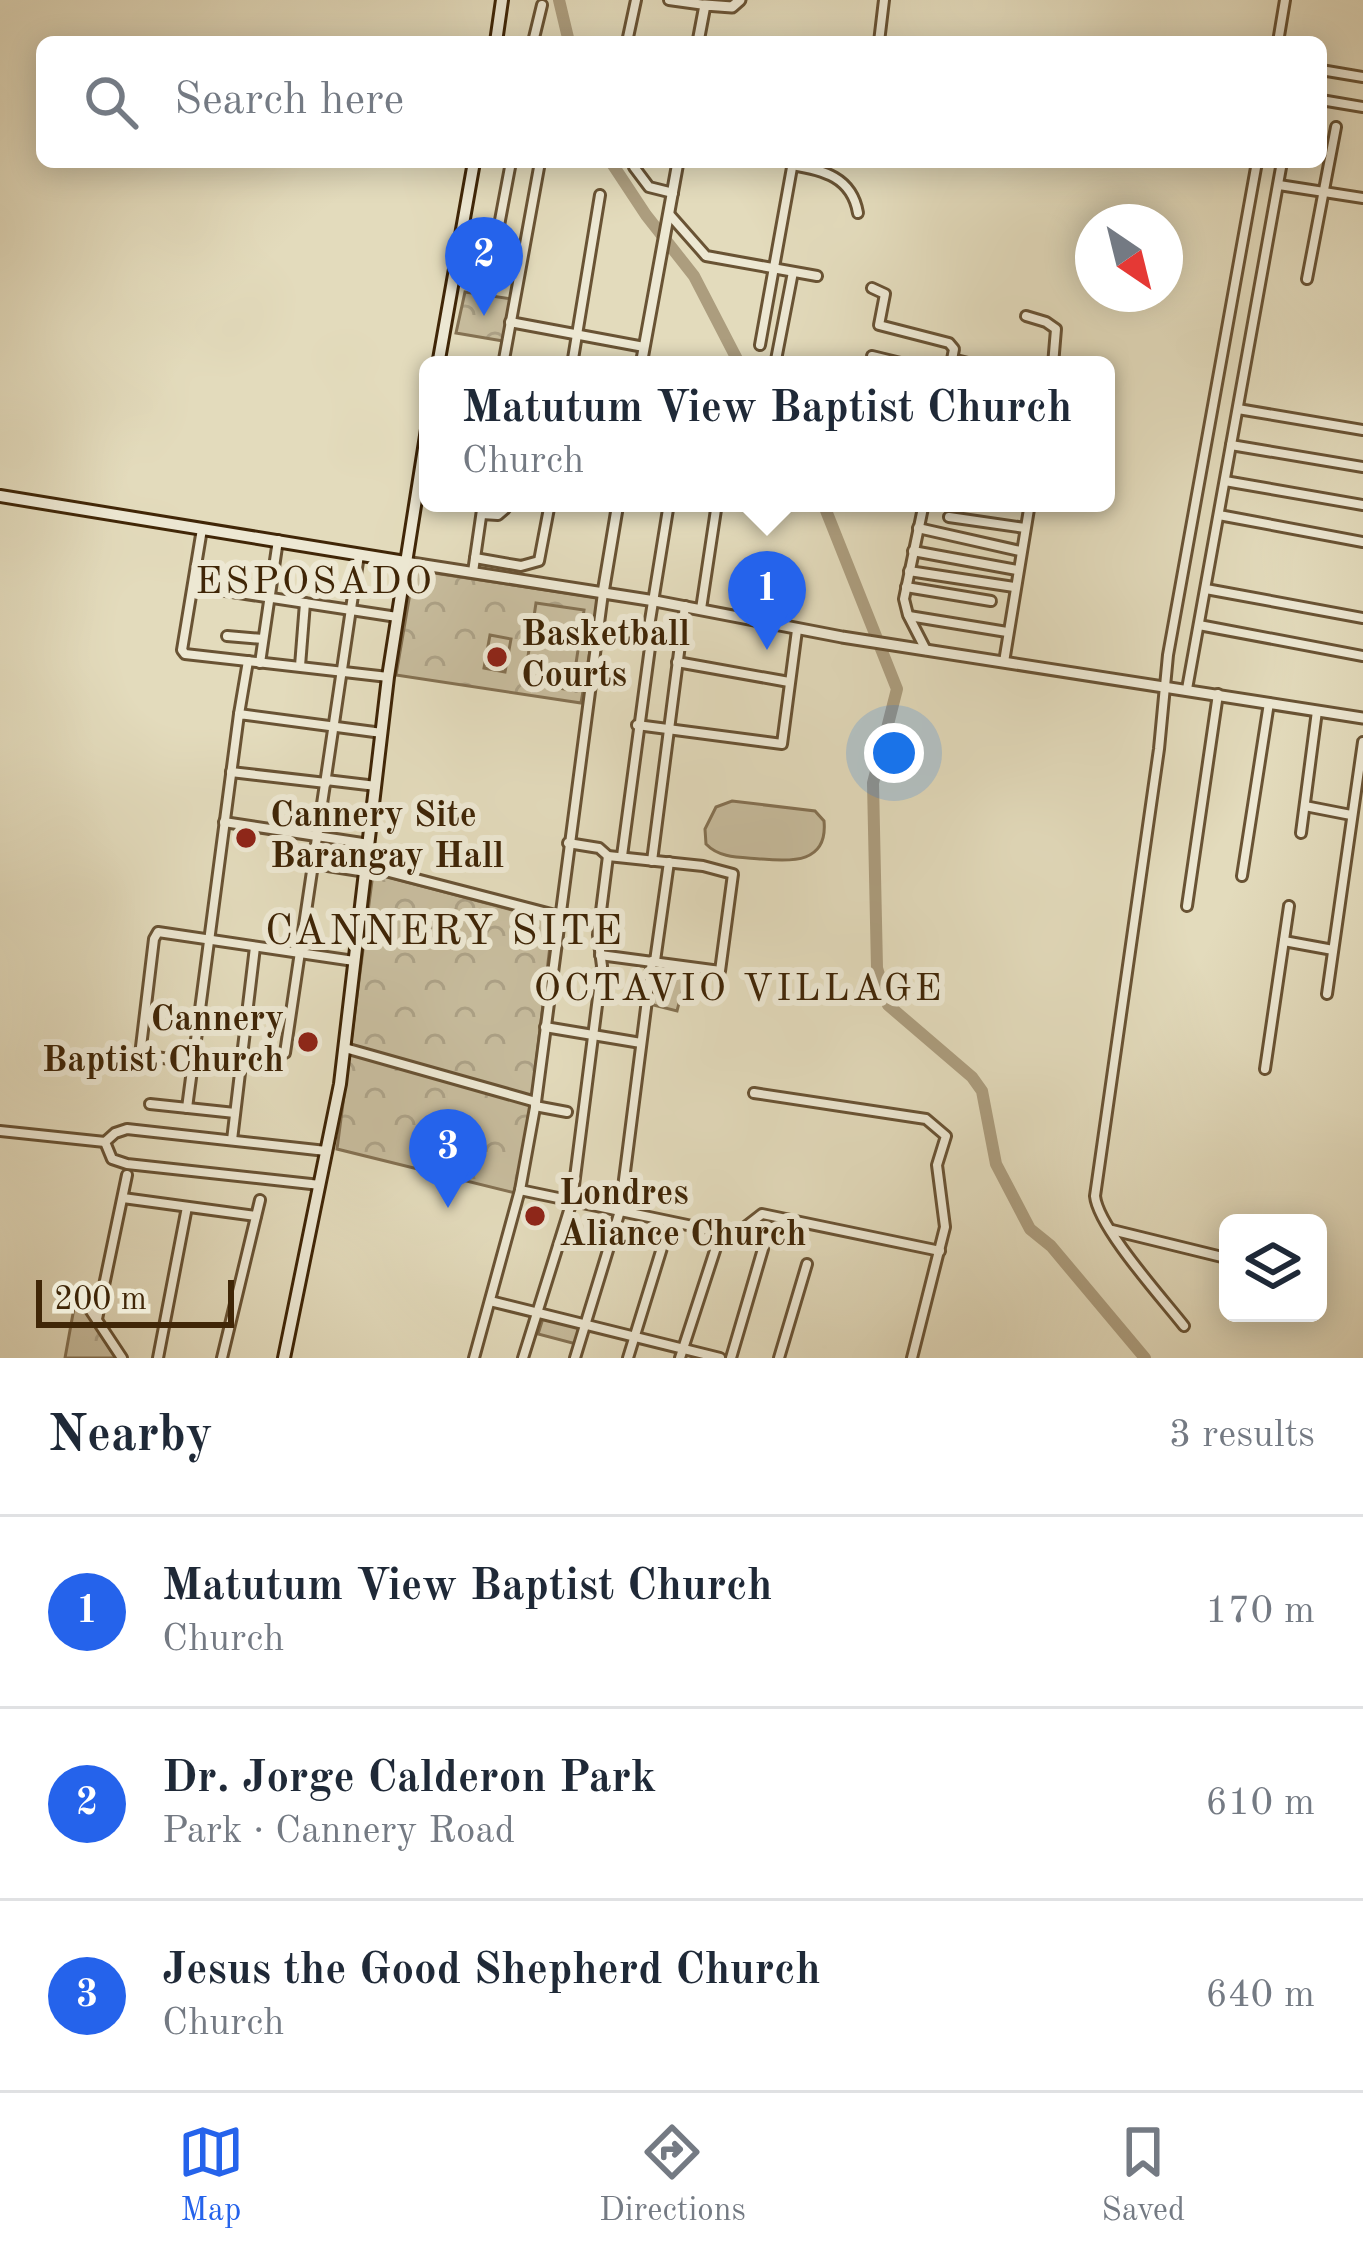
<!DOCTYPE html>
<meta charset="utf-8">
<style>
body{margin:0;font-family:"Old Standard TT",serif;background:#f2f2f3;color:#1f2937}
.controls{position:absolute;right:36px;bottom:36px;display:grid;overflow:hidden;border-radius:18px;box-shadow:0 6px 30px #0003}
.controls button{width:108px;height:108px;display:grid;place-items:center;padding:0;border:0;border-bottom:3px solid #e0e1e3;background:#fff;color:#1f2937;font:60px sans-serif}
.compass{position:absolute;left:1075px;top:204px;width:108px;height:108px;border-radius:50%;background:#fff;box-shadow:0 6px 30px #0003;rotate:145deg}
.scale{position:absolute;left:36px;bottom:30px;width:198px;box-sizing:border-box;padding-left:12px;border:6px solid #402607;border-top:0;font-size:33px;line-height:42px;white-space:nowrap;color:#402607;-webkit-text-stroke:9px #ede8d3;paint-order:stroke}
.you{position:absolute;left:894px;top:753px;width:42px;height:42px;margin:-30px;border:9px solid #fff;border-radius:50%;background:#1a73e8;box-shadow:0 0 0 18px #1a73e833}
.badge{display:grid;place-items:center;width:78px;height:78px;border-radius:50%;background:#2563eb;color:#fff;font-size:39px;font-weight:700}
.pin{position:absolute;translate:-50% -99px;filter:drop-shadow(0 3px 6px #0008)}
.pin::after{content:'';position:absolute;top:63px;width:42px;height:36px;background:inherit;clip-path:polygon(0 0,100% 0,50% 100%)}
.popup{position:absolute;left:419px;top:356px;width:696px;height:156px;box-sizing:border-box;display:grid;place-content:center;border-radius:18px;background:#fff;filter:drop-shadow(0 3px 9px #0005);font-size:39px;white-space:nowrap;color:#747a83}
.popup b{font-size:45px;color:#1f2937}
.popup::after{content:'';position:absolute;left:50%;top:100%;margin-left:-24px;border:24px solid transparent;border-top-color:#fff}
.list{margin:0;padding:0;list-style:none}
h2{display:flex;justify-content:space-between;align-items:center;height:156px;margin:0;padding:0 48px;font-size:51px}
h2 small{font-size:39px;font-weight:400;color:#747a83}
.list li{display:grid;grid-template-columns:78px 1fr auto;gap:36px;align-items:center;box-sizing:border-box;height:192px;padding:0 48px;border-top:3px solid #e0e1e3}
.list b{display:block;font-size:45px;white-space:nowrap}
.list p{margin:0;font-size:39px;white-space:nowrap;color:#747a83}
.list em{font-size:39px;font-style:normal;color:#747a83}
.icon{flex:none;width:66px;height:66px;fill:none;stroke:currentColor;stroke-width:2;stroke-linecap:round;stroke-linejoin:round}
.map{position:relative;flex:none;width:1363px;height:1358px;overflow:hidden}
.search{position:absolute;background:#fff;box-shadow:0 6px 30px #0003;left:36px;right:36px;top:36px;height:132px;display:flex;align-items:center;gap:30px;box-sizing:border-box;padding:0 42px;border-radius:18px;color:#747a83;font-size:45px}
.sheet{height:732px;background:#fff}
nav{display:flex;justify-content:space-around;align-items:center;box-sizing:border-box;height:168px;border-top:3px solid #e0e1e3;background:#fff;font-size:33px;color:#747a83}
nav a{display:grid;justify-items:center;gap:6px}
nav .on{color:#2563eb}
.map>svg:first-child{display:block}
</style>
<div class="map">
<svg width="1363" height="1358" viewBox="0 0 1363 1358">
<defs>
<pattern id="park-crowns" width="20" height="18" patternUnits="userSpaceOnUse" patternTransform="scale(3)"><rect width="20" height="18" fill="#c7bc9d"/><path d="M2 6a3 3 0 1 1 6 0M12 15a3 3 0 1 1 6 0" fill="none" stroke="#aca186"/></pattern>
</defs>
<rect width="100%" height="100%" fill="#e3dbbc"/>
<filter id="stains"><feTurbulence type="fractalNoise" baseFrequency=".00167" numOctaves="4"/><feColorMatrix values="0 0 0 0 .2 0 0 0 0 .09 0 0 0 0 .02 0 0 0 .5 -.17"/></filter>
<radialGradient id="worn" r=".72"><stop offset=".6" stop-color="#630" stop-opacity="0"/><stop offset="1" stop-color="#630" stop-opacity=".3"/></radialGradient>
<g fill="url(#park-crowns)" stroke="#847152" stroke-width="3">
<path d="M465 292 511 299 503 341 456 333Z"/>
<path d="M414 570 599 598 581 703 396 675Z"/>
<path d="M373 873 553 921 531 1105 515 1193 337 1149Z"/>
<path d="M76 1297 116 1358H65Z"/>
</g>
<g fill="#c7bc9d" stroke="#847152" stroke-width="3">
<path d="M536 603 584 610 572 690 524 683Z"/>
<path d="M490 635 511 639 505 672 484 668Z"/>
<path d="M732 801 815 811 824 821C828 863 792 862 762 859 742 857 720 859 706 844L705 829 716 807Z"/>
<path d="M662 962 688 967 677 1011 653 1005Z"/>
<path d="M544 1315 582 1326 576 1344 538 1334Z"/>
</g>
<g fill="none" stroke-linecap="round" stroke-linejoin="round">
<g stroke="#ac9d7e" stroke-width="12">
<path d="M559 0 569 42"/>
<path d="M611 162 646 215 694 276 740 365"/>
<path d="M823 503 897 689 873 783 877 968 888 1005 972 1077 982 1091 996 1164 1030 1229 1051 1246 1145 1358"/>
</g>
<g stroke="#695334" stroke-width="14">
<g id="minor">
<path d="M669 0 705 5"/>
<path d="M533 42 542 5"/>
<path d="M627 42 636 0"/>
<path d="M879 42 884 0"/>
<path d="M1278 42 1285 0"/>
<path d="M1321 70 1363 77"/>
<path d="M1321 100 1363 107"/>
<path d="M511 162 494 252 498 259 520 264"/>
<path d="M792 165C823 170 852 177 858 213"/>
<path d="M634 167 649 187 673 193"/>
<path d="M1279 185 1363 198"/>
<path d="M669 214 706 256 817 276"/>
<path d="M1307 279 1336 127"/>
<path d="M872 288 885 294 879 325 949 343 954 349 951 365"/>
<path d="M1026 316 1046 322 1056 329 1053 365"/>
<path d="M510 322 644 347"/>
<path d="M760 345 793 162"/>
<path d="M872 356 909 365"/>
<path d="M952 359 976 365"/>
<path d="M503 365 540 162"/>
<path d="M572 365 600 195"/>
<path d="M775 365 793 272"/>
<path d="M1238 409 1363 430"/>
<path d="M1231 445 1363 467"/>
<path d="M1225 481 1363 505"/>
<path d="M924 503 904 599 908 615 926 650"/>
<path d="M482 514 498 515 505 509V503"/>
<path d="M1219 515 1363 542"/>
<path d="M949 517 1025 528"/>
<path d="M918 528 1020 551"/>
<path d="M202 529 182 650 185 654 388 677"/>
<path d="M913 551 1017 570"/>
<path d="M475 558 521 566 539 561 550 503"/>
<path d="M909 571 1014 587"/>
<path d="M473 572 483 503"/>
<path d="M193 586 397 617"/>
<path d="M906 587 991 601"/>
<path d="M1206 589 1363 618"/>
<path d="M701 609 717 503"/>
<path d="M909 616 1007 632"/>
<path d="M1199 625 1363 656"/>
<path d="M597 629 679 645"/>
<path d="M227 636 263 639"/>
<path d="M647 639 669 503"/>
<path d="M677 662 789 682"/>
<path d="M1004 662 1030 503"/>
<path d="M260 663 278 540"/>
<path d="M300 666 305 603"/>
<path d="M1187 689 1282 162"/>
<path d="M239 714 248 661"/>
<path d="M637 725 782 744 797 630"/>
<path d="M231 772 326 783"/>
<path d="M326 780 376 786"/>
<path d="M1305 806 1351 815"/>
<path d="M224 822 369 844"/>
<path d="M1301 833 1317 711"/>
<path d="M568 843 599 848 608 856 703 866 733 874 720 971 600 955"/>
<path d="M622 856 651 640"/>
<path d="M652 861 685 606"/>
<path d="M315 864 366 872"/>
<path d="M366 866 559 916"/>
<path d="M1242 876 1269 703"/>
<path d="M1187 906 1218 694"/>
<path d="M559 919 599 922"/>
<path d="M1284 941 1333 950"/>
<path d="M655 961 669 862"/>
<path d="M1327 994 1363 742"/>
<path d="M545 1027 641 1043"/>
<path d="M345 1048 536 1102"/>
<path d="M285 1053 359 555"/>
<path d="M239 1068 140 1055 154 939 158 932 354 961"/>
<path d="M1265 1069 1289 906"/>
<path d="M754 1093 926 1119 946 1136 937 1165 945 1227 912 1358"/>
<path d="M150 1104 235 1113"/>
<path d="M535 1106 567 1112"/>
<path d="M187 1108 239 714 382 733"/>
<path d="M0 1131 105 1142"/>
<path d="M232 1140 255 947"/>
<path d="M320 1185 127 1164 112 1159 105 1142 115 1133 127 1129 326 1151"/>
<path d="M520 1190 721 1232 680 1358"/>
<path d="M123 1198 256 1216"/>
<path d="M1112 1230 1222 1257"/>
<path d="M721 1232 735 1235 762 1214 940 1251"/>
<path d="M79 1293 122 1358"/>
<path d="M490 1301 720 1358"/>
<path d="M97 1319 127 1175"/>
<path d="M1184 1326C1162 1298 1098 1227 1095 1196L1159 749 1168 655 1257 162"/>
<path d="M158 1358 187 1207"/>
<path d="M222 1358 260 1200"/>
<path d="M474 1358 520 1190 536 1102 603 593"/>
<path d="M523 1358 572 1201 602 966 598 935 608 856"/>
<path d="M575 1358 620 1211 652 961"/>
<path d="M628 1358 670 1222"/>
<path d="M731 1358 763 1249 761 1243 741 1231"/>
<path d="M779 1358 807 1264"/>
</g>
</g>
<g stroke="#695334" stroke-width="15">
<g id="tertiary">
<path d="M698 42 705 5 732 7 740 0"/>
<path d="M641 365 678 162"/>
<path d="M405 562 655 601 842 637 1363 718"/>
<path d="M603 593 618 503"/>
</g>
</g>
<g stroke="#402607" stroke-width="16">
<g id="secondary">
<path d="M496 42 502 0"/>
<path d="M438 365 474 162"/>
<path d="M0 496 405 562"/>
<path d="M284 1358 340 1084 388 677 428 423"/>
</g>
</g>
<use href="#minor" stroke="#ede8d3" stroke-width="8"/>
<use href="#tertiary" stroke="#ede8d3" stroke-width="9"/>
<use href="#secondary" stroke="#ede8d3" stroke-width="10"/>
</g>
<g fill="#8f2418" stroke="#ede8d3" stroke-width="4.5">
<circle cx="497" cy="657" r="12"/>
<circle cx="246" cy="838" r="12"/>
<circle cx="308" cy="1042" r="12"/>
<circle cx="535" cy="1216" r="12"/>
</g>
<g text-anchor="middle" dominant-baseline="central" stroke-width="12" stroke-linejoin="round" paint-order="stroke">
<g font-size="36" font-weight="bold" fill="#402607" stroke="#ede8d3" text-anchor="start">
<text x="521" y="636">Basketball<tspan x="521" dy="41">Courts</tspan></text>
<text x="270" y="817">Cannery Site<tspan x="270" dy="41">Barangay Hall</tspan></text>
<text x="284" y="1021" text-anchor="end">Cannery<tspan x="284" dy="41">Baptist Church</tspan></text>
<text x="559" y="1195">Londres<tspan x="559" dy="41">Aliance Church</tspan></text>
</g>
<g font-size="39" letter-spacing="3" fill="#402607" stroke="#ede8d3">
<text x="315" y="582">ESPOSADO</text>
<text x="739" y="989">OCTAVIO VILLAGE</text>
</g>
<g font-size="42" letter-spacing="3" fill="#402607" stroke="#ede8d3">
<text x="445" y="933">CANNERY SITE</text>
</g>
</g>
<rect width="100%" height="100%" filter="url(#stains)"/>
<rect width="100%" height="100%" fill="url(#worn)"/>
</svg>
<div class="controls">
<button><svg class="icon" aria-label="layers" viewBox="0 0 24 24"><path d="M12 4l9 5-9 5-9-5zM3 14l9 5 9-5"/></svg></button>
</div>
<svg class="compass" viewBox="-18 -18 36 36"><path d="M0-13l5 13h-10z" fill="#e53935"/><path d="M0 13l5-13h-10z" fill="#747a83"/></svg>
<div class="scale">200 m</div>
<div class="you"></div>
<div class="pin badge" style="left:767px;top:650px">1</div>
<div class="popup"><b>Matutum View Baptist Church</b>Church</div>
<div class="pin badge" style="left:484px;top:316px">2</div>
<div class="pin badge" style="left:448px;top:1208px">3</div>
<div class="search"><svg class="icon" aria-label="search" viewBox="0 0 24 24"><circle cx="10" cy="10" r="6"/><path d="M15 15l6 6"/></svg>Search here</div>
</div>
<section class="sheet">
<h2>Nearby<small>3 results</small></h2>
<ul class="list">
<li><span class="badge">1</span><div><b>Matutum View Baptist Church</b><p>Church</p></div><em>170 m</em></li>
<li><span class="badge">2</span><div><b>Dr. Jorge Calderon Park</b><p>Park · Cannery Road</p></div><em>610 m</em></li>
<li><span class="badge">3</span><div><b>Jesus the Good Shepherd Church</b><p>Church</p></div><em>640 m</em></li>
</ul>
</section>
<nav>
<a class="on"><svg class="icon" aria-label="map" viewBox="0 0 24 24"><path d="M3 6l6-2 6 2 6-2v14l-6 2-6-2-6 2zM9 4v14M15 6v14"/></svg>Map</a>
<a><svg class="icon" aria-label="directions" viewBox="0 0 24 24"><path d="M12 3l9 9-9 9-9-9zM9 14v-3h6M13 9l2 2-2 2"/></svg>Directions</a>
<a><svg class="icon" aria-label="saved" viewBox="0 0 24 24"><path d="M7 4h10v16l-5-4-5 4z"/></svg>Saved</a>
</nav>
